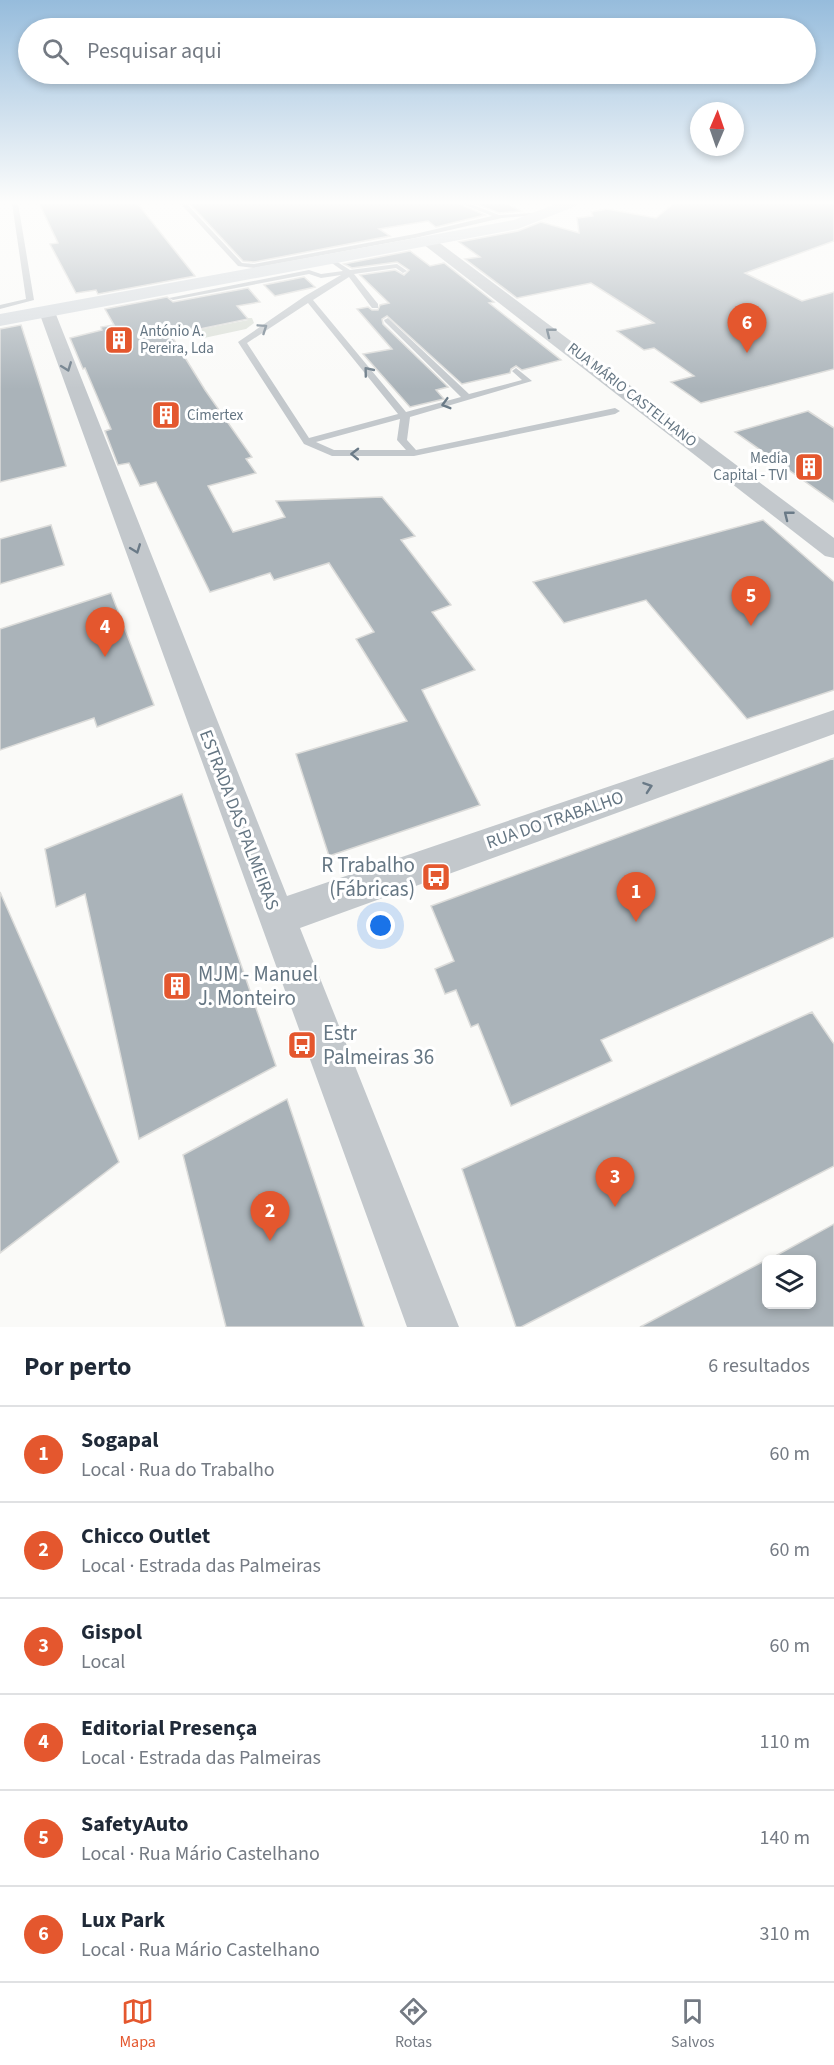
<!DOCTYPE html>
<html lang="pt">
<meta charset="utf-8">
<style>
body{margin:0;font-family:"Source Sans 3",sans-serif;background:#f6f6f7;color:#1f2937}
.controls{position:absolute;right:18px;bottom:18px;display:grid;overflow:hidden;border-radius:9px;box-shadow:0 3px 9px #0003}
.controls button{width:54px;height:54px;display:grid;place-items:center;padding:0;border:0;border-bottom:2px solid #e0e1e3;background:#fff;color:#1f2937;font:30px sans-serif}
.compass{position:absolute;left:690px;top:102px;width:54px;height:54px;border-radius:50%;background:#fff;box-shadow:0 3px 9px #0003;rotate:2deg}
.you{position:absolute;left:381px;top:926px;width:21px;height:21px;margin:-15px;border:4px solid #fff;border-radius:50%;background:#1a73e8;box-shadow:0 0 0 9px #1a73e833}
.badge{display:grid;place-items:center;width:39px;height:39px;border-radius:50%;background:#e4572e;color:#fff;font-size:20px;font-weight:700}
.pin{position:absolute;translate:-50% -50px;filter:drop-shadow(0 2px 3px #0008)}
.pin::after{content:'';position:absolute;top:32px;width:21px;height:18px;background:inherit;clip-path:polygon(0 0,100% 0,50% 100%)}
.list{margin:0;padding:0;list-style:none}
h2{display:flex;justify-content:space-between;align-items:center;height:78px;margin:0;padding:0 24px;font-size:26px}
h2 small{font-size:20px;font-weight:400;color:#747a83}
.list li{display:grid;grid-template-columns:39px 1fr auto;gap:18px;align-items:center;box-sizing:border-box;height:96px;padding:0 24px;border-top:2px solid #e0e1e3}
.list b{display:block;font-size:22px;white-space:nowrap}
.list p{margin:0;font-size:20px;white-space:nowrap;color:#747a83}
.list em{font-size:20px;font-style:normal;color:#747a83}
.icon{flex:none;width:33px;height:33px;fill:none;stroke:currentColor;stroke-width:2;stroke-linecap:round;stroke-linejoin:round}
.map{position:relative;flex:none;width:834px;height:1327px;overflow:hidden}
.search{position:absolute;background:#fff;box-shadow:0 3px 9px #0003;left:18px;right:18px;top:18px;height:66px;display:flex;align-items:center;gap:15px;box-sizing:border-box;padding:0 21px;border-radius:33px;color:#747a83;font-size:22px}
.sheet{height:654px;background:#fff}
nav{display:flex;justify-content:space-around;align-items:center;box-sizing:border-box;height:84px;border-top:2px solid #e0e1e3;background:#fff;font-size:16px;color:#747a83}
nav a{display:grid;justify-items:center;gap:3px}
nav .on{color:#e4572e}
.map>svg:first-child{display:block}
</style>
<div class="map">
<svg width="834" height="1327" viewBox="0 0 834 1327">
<rect width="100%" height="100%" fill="#fafaf8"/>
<path fill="#dadfd7" d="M247 318H252L254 323 246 329 204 338 197 330 248 320Z"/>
<g fill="#aab3b9" stroke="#dcdcda" stroke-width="1.5">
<path d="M39 203H137L195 276 98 294 96 290 76 293 50 244 58 243Z"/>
<path d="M189 203H458L485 215 436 227 428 221 379 229 390 236 254 262 243 261Z"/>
<path d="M474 203H505L521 211 499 213Z"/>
<path d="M674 203H834V241L745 273 802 301 834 292V369L701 403 671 382 694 376 654 348 644 350 617 331 654 323 591 283 517 298 465 259 480 257 459 242 518 231 541 222 579 233 577 218 593 216 591 212 607 209 656 218Z"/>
<path d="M410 251 430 266 444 263 494 302 489 303 561 360 522 370 516 366 511 369 510 373 462 384 387 316 382 319 383 324 448 387 436 390 444 399 410 407 363 354 392 349 357 309 368 307 372 310H378L380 305 389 303 360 275 395 270 404 275 409 270 397 262 352 268 344 264Z"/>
<path d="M304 277 315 287 275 296 264 285Z"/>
<path d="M248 288 260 302 237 306 248 319 171 335 205 390 252 457 246 459 256 473 208 486 233 532 285 517 276 501 382 497 415 536 401 540 451 605 432 612 475 670 422 690 480 805 329 856 296 754 407 721 356 639 374 632 329 563 274 580 270 573 210 592 156 482 140 486 129 463 118 465 105 431 111 429 85 368 83 369 70 338 102 330 101 327 114 325 105 309 167 297 173 302Z"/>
<path d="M21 325 66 466 0 482V329Z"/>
<path d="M808 411 834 428V502L735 432Z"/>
<path d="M763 520 834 582V690L747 719 646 600 564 623 533 582Z"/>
<path d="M51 525 64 565 0 584V539Z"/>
<path d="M111 593 154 705 97 727 94 718 0 750V629Z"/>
<path d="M834 758V937L601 1040 612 1061 511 1106 478 1024 471 1027 456 990 445 994 435 969 454 961 431 906Z"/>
<path d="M182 794 276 1066 139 1139 85 894 56 907 45 849Z"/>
<path d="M0 892 119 1162 0 1253Z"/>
<path d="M812 1012 834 1044V1166L521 1327H516L462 1169Z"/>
<path d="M287 1099 364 1327H226L183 1155Z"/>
<path d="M834 1224V1327H640L766 1260V1305H812V1260H768Z"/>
</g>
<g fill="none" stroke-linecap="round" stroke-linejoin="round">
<g fill="#c3c8cc" fill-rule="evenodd">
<path d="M12 203H18L34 300 0 309V305L26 299Z"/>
<path d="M180 203H186L242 263 254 264 415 234 492 216 460 203H468L499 215 547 212 550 214 502 218 415 238 254 268 238 266Z"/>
<path d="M331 258 350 270 397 264 407 271 403 273 396 268 354 274 378 304V308H372L349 277 313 300 406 412 461 397 385 322 384 320 388 318 469 394 522 380 512 371 516 368 532 381 410 417 407 440 416 450 615 408 620 411 615 414 414 456H332L304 444 238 342 305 296 341 275 321 278 309 274 173 300 169 298 309 270 321 274 343 271 329 261ZM308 303 398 414 309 438 247 343ZM400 419 397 440 406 450H334L316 442Z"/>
</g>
<g fill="#c3c8cc" fill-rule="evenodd">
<path d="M428 237 433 238 834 538V558L825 556 423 244 421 241Z"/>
<path d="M47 307 55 312 287 896 834 710V734L300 928 459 1327H407L39 312Z"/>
</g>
<path fill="#d6dbdf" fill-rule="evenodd" d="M558 203H578L576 206 518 229 0 326V314L514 220Z"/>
</g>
<defs><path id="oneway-chevron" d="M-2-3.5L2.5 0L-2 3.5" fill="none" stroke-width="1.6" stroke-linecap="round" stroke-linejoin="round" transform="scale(1.5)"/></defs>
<g stroke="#6a7a87">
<use href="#oneway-chevron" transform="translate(263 328) rotate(-34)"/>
<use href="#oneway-chevron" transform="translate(550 332) rotate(-142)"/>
<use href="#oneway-chevron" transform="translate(67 367) rotate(69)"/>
<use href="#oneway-chevron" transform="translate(368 371) rotate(-129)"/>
<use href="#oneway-chevron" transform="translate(446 404) rotate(164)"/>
<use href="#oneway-chevron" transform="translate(355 454) rotate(-179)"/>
<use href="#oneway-chevron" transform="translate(788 515) rotate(-142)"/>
<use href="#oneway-chevron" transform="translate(136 549) rotate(69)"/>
<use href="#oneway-chevron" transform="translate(648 787) rotate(-19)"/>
</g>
<linearGradient id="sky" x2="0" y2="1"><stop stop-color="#96bcdc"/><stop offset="0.52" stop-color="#fdfdfc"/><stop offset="1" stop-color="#fdfdfc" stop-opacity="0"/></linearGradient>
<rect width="834" height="389" fill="url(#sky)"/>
<defs>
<g id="building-square" transform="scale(1.5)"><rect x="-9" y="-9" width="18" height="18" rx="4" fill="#e4572e" stroke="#fff"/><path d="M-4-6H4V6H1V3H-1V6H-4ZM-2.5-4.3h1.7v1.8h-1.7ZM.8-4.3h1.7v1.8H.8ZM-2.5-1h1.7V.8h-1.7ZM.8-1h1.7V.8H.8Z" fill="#fff"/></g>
<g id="bus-square" transform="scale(1.5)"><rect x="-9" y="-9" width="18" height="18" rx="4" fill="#e4572e" stroke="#fff"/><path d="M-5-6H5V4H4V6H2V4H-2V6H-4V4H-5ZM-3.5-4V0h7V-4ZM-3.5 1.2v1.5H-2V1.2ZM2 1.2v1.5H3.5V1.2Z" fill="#fff"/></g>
</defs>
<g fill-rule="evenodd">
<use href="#building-square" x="119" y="340"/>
<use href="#building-square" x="166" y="415"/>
<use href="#building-square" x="809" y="467"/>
<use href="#bus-square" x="436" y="877"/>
<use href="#building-square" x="177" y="986"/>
<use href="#bus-square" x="302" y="1045"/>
</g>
<g text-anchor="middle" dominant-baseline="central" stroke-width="6" stroke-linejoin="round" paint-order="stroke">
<g font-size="15" fill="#657683" stroke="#fff" text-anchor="start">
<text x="140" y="331">António A.<tspan x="140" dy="17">Pereira, Lda</tspan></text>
<text x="187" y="415">Cimertex</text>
<text x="788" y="458" text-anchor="end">Media<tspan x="788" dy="17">Capital - TVI</tspan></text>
</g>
<g font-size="15" fill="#657683" stroke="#fff">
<text transform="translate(632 395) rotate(38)">RUA MÁRIO CASTELHANO</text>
</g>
<g font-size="18" fill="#657683" stroke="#fff">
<text transform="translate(239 820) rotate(69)">ESTRADA DAS PALMEIRAS</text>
<text transform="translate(555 820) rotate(-19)">RUA DO TRABALHO</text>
</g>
<g font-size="21" fill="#657683" stroke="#fff" text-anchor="start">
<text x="415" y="865" text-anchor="end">R Trabalho<tspan x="415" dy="24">(Fábricas)</tspan></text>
<text x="198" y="974">MJM - Manuel<tspan x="198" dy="24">J. Monteiro</tspan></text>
<text x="323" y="1033">Estr<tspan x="323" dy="24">Palmeiras 36</tspan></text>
</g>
</g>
</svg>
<div class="controls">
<button><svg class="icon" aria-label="layers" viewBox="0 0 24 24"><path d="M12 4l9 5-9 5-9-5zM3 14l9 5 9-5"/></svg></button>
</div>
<svg class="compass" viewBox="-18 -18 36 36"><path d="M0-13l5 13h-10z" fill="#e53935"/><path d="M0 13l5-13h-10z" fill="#747a83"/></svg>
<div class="you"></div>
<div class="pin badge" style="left:636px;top:922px">1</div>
<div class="pin badge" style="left:270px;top:1241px">2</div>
<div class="pin badge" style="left:615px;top:1207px">3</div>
<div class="pin badge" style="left:105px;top:657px">4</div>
<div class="pin badge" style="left:751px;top:626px">5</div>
<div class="pin badge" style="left:747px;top:353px">6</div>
<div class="search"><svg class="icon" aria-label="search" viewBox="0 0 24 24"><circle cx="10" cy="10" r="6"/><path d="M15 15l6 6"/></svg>Pesquisar aqui</div>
</div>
<section class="sheet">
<h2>Por perto<small>6 resultados</small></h2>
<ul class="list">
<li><span class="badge">1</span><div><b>Sogapal</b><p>Local · Rua do Trabalho</p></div><em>60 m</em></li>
<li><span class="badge">2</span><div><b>Chicco Outlet</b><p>Local · Estrada das Palmeiras</p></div><em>60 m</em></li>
<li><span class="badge">3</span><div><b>Gispol</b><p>Local</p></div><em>60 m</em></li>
<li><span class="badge">4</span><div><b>Editorial Presença</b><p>Local · Estrada das Palmeiras</p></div><em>110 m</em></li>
<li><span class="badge">5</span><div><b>SafetyAuto</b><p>Local · Rua Mário Castelhano</p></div><em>140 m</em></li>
<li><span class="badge">6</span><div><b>Lux Park</b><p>Local · Rua Mário Castelhano</p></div><em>310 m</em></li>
</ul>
</section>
<nav>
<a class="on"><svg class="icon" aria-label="map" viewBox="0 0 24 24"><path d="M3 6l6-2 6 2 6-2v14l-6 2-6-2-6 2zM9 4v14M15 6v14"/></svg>Mapa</a>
<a><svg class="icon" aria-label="directions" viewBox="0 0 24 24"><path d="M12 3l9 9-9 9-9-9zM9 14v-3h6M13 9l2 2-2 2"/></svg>Rotas</a>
<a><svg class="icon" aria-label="saved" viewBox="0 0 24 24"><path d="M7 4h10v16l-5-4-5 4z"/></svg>Salvos</a>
</nav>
